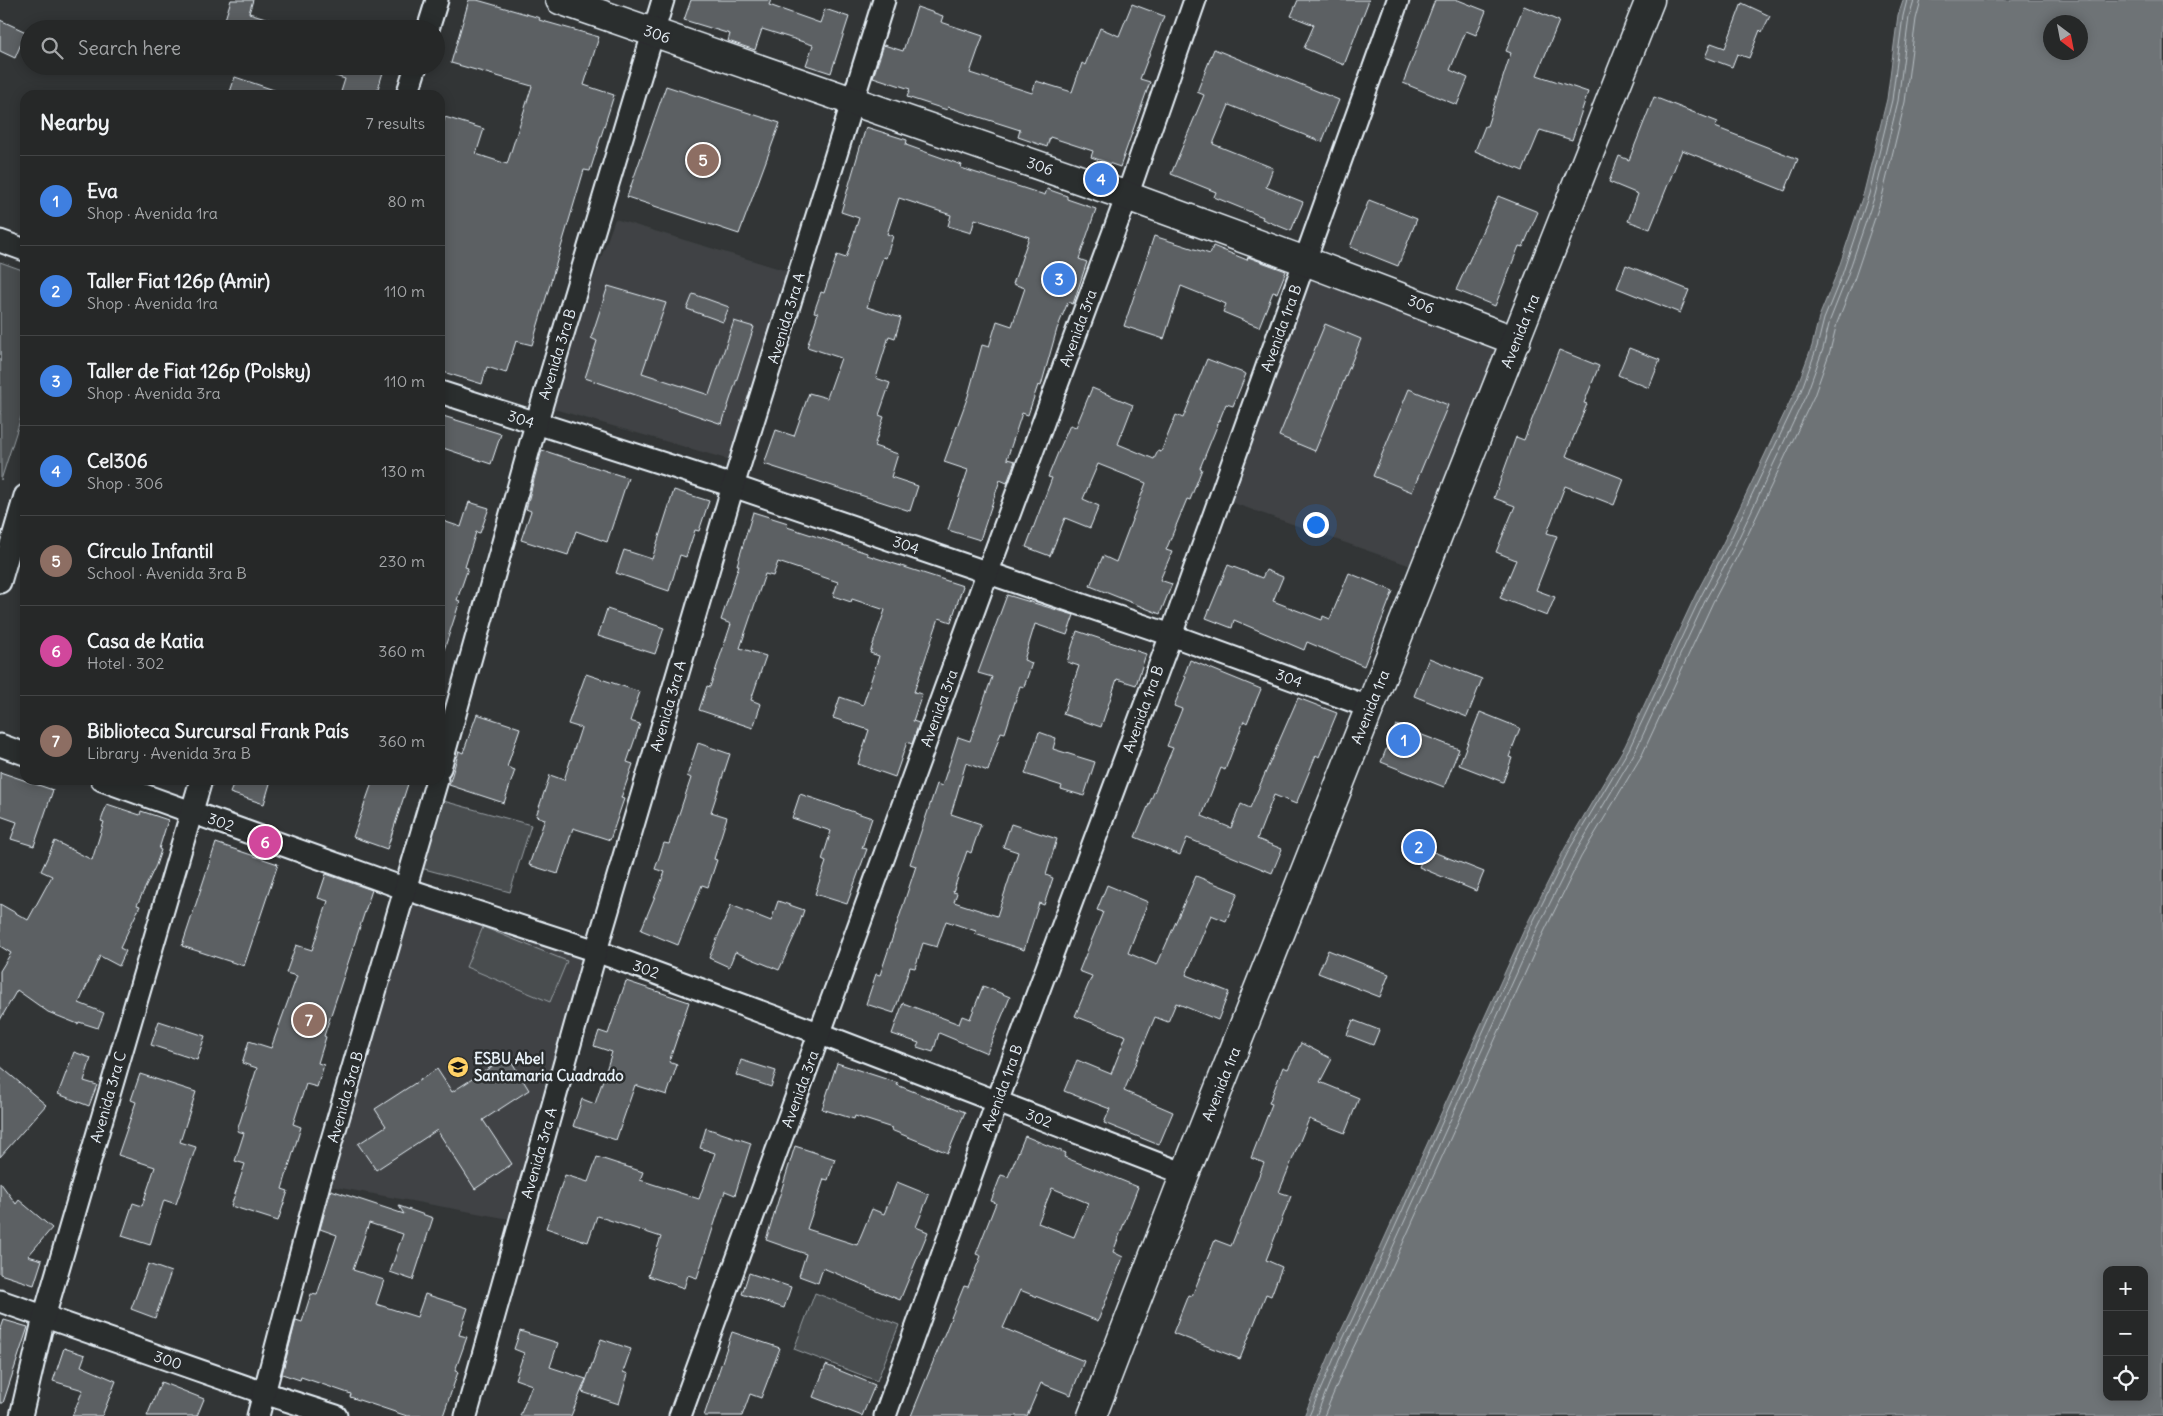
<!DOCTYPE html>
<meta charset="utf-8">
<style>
body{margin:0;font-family:Delius,sans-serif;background:#2e3030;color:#f1f3f6}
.controls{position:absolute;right:15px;bottom:15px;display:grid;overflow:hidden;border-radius:10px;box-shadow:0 2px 12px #0003}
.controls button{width:45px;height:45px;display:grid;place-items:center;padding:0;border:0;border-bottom:1px solid #424445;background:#262828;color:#f1f3f6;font:25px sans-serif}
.compass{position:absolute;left:2043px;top:15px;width:45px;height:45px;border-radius:50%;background:#262828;box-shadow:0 2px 12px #0003;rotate:148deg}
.you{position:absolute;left:1315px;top:524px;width:18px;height:18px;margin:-12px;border:4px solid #fff;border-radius:50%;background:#1a73e8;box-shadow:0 0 0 8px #1a73e833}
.badge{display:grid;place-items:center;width:32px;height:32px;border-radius:50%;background:#ffd166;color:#fff;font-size:16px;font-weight:700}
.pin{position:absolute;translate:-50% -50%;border:2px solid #fff;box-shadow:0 1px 5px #0006}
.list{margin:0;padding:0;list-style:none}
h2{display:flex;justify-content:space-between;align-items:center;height:65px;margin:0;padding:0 20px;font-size:21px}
h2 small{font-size:16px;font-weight:400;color:#a4a6a8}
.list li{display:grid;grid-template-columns:32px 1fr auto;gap:15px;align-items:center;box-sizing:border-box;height:90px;padding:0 20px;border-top:1px solid #424445}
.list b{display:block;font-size:19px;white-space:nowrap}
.list p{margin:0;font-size:16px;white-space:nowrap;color:#a4a6a8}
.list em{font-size:16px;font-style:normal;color:#a4a6a8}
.icon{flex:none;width:28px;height:28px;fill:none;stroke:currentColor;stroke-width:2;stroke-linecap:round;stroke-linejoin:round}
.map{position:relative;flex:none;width:2163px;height:1416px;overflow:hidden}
.search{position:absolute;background:#262828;box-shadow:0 2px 12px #0003;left:20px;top:20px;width:425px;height:55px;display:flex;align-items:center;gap:12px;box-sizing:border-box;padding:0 18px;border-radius:28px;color:#a4a6a8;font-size:19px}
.panel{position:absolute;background:#262828;box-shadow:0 2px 12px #0003;left:20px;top:90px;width:425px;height:695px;border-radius:15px}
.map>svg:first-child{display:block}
</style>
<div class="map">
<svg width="2163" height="1416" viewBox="0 0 2163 1416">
<rect width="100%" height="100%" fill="#323536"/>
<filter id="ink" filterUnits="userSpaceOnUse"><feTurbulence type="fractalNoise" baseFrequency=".02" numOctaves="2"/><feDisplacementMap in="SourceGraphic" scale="10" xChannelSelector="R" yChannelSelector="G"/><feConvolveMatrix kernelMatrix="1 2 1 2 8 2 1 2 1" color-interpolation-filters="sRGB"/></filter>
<g filter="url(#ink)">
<g fill="#3f4244">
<path d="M615 219 787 271 783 288 730 460 547 407Z"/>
<path d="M1305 261 1516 341 1425 571 1219 498Z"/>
<path d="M406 889 596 951 520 1221 319 1184Z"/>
</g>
<g fill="#494d4f" stroke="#989fa4">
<path d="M0 262 25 271V405L1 480Z"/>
<path d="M436 799 531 825 510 892 417 867Z"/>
<path d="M483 927 567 961 550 1002 466 967Z"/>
<path d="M815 1293 899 1325 877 1381 794 1349Z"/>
</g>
<path fill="#6e7376" stroke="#9fa5aa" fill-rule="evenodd" d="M1903 0H2163V1416H1304L1330 1354 1372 1266 1524 930 1565 848 1625 746 1696 594 1723 543 1796 389 1812 346 1819 317 1837 273 1864 192 1887 99 1898 15ZM2050 22H2080V52H2050ZM2107 1270H2144V1397H2107Z"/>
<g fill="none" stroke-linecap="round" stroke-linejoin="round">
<g stroke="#b7bfc4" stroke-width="1">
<path d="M1309 1416 1335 1356 1376 1269 1528 932 1569 850 1629 749 1701 596 1728 545 1801 391 1817 347 1824 319 1842 275 1869 194 1892 100 1903 16 1907 0"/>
<path d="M1316 1416 1340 1358 1382 1271 1534 935 1575 853 1635 752 1706 599 1734 548 1807 393 1823 349 1830 320 1847 277 1875 195 1898 101 1909 17 1914 0"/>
<path d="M1324 1416 1347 1361 1389 1274 1541 938 1581 857 1642 755 1713 602 1740 551 1814 396 1830 351 1837 323 1854 280 1882 197 1905 102 1916 19 1921 0"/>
</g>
</g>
<g fill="#5c6063" stroke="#e8f1f8" fill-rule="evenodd">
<path d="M231 0H253L249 13 289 25 288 29H222Z"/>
<path d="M469 0H477L540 18 539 20 599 37 584 85 614 95 590 171 584 170 532 345 516 341 506 373 487 367 482 384 440 371V134L445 117 484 129 476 154 507 164 532 86 451 63Z"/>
<path d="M691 0H771L769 5 820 23 825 9 849 17 831 73 806 65 813 45 762 29 755 50 728 41 730 34 684 20Z"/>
<path d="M1298 0H1369L1344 65 1304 48 1314 25 1291 16Z"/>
<path d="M1435 0H1458L1486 11 1476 35 1466 31 1450 70 1468 78 1457 105 1403 83Z"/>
<path d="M1742 3 1770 16 1762 32 1760 30 1749 58 1737 54 1732 67 1705 57 1711 43 1725 48Z"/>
<path d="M1132 4 1164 16 1140 79 1150 82 1120 167 1091 157 1093 151 1050 137 1047 147 1018 137 1020 130 948 107 947 110 907 97 910 89 873 77 884 45 903 51 917 7 943 16 941 22 983 36 970 73 1032 93 1036 81 1072 92 1082 63 1085 65 1100 28 1119 36Z"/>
<path d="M1524 6 1559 21 1537 75 1588 92 1572 140 1540 130 1523 171 1475 151 1485 126H1487L1511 53 1506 51Z"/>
<path d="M0 20 26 32 15 58 0 51Z"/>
<path d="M1214 49 1339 100 1322 142 1229 105 1213 144 1273 168 1266 187 1303 202 1291 231 1262 219 1263 217 1214 197 1216 192 1171 174 1204 95 1197 92Z"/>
<path d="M316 66H385L376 95H340L345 79 316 70Z"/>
<path d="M235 77 280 92 279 95H229Z"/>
<path d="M666 86 780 123 739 234 627 197Z"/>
<path d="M1654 97 1718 122 1715 127 1798 159 1785 191 1682 150 1650 229 1628 221 1638 194 1609 182 1619 156 1629 160Z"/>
<path d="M866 127 907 140 906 145 962 165 961 168 1045 195 1047 189 1067 196V199L1096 209 1079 259 1087 262 1073 304 1068 302 1057 329 1041 386 1038 385 1028 415 1022 413 1007 459 1015 461 1010 475 1007 483 1000 480 980 540 948 530 968 470 944 462 968 396 982 345 989 347 997 321 1012 326 1025 288 1013 284 1029 237 975 219 971 233 948 226 951 215 899 198 887 234 893 236 886 258 883 257 867 307 901 318 895 338 889 336 876 378 890 383 879 415 884 417 874 446 898 454 891 477 918 486 910 511 764 464 776 430 794 436 809 393 827 398 841 358 807 347 818 313 814 312 821 292 824 293 837 255 846 258 859 218 841 212Z"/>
<path d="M1498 196 1538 212 1523 247 1519 246 1495 306 1456 290Z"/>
<path d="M1369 200 1417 219 1398 266 1350 247Z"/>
<path d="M1154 236 1210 254 1213 246 1247 260 1248 257 1286 271 1277 293 1273 292 1259 327 1223 312 1226 304 1181 286 1164 339 1124 326Z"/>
<path d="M1626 265 1689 290 1680 313 1617 288Z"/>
<path d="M608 286 666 303 642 373 709 395 734 321 754 327 722 424 585 378 597 341 591 338Z"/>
<path d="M693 294 729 307 723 322 687 309Z"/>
<path d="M1325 324 1361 339 1315 451 1279 436Z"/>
<path d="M1629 348 1660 360 1649 388 1618 375Z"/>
<path d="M1559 350 1599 366 1584 403 1587 404 1566 456 1624 479 1614 505 1565 486 1547 533 1557 536 1536 590 1555 597 1547 616 1500 598 1516 560 1496 552 1515 506 1494 498 1516 437 1524 440Z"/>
<path d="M1207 359 1246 374 1233 406 1226 404 1200 468 1202 469 1190 500 1187 499 1166 550 1172 552 1160 580 1172 584 1160 614 1090 586 1103 556 1116 562 1146 483 1098 464 1083 499 1099 506 1090 528 1065 518 1050 556 1026 547 1052 478 1048 477 1057 455 1070 425 1076 427 1092 388 1133 405 1118 444 1154 459 1158 451 1161 452 1176 415 1183 418Z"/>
<path d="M1409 389 1448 405 1412 492 1373 476Z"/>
<path d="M440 415 501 434 491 464 440 447Z"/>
<path d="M542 450 628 478 607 542 576 531 568 555 521 540 531 511 526 509Z"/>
<path d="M674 490 709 501 699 531 695 530 686 557 680 555 669 591 616 573 624 550 652 559Z"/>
<path d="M469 502 489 508 480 533 476 532 465 567 468 568 457 600 460 601 443 653H440V520L461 527Z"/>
<path d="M753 512 788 523 787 527 867 553V555L963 586 951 622 939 618 914 692 922 694 913 721 919 723 912 744 907 742 895 777 858 764 869 730 833 718 840 697 863 705 879 656 870 653 885 610 852 599 851 602 833 596 838 582 778 562 773 576 765 574 740 648 766 656 751 700 761 704 753 728 699 710 707 686 710 687 731 624 721 620 739 565H737Z"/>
<path d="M1228 565 1262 578 1266 570 1283 577 1273 601 1322 620 1323 616 1330 619 1349 573 1393 591 1364 666 1307 642 1304 650 1234 620 1232 628 1206 618Z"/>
<path d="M1007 595 1074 615 1067 635 1035 624 1024 660 1032 663 1024 687 1020 686 1005 733 1001 732 988 771 966 763 951 814 981 824 971 853 967 851 953 892 957 893 954 902 997 916 1018 852 1003 847 1011 824 1057 839 1046 875 1053 878 1044 905 1039 903 1024 950 975 934 976 931 946 921 937 947 923 943 915 968 910 967 894 1013 866 1004 876 974 880 975 894 933 916 866 910 864 937 784 942 786 958 737 970 741 992 677 978 673Z"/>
<path d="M607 609 664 628 655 654 598 636Z"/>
<path d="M1077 631 1146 654 1136 685 1117 679 1101 727 1063 714 1079 666 1067 662Z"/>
<path d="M1429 658 1482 679 1467 717 1414 696Z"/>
<path d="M1190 660 1261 689 1247 723 1244 721 1225 770 1221 768 1202 816 1231 828 1241 804 1250 808 1298 698 1337 713 1319 757 1316 755 1296 804 1274 795 1257 839 1282 849 1272 873 1187 838 1180 855 1135 837 1173 748 1167 746 1182 709 1174 706 1186 677 1184 676Z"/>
<path d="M586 674 640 692 630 721 640 724 627 762 633 764 621 798 624 799 610 840 573 828 558 874 529 865 545 819 536 816 550 775 564 780 581 728 568 724Z"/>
<path d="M1480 712 1520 728 1509 757 1512 758 1503 782 1459 765Z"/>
<path d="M477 714 520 728 507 767 515 770 504 803 449 785 459 751 463 753Z"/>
<path d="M1396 725 1459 749 1444 787 1381 762Z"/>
<path d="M1039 732 1056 738 1053 749 1095 762 1084 796 1061 789 1062 786 1025 774Z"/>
<path d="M698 743 730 754 711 812 727 817 714 859 717 860 708 887 702 885 678 945 641 930 665 872 655 869 664 843 669 844 691 778 687 776Z"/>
<path d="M0 772 53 790 34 846 11 839 17 822 0 816Z"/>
<path d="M235 780H271L264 804 230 793Z"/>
<path d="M373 780H396L408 784 387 849 353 837Z"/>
<path d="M800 794 872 818 862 848 867 849 847 904 815 894 826 862 822 860 831 831 792 818Z"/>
<path d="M107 804 140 815 141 811 168 820 159 849 161 850 156 865 137 905 140 906 120 948 126 951 119 966 100 956 79 1003 104 1013 98 1028 79 1022 78 1024 48 1012 17 990 0 1020V971L11 953 0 946V904L28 920 52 876 41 871 55 841 92 860 104 822 101 821Z"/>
<path d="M216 843 278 864 244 966 182 946Z"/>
<path d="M1426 849 1484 872 1476 891 1419 867Z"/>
<path d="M326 874 372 890 324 1036 326 1037 318 1063 324 1065 317 1087 306 1084 293 1124 301 1127 282 1189 288 1191 278 1221 231 1206 245 1164 235 1161 244 1133 237 1131 257 1068 242 1063 249 1041 271 1048 297 976 286 973 296 945 312 950 328 901 318 898Z"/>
<path d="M1196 876 1238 893 1226 921 1211 915 1186 975 1229 992 1218 1020 1176 1003 1168 1022 1155 1017 1124 1091 1173 1112 1159 1145 1104 1123 1110 1109 1064 1091 1077 1060 1111 1074 1126 1036 1075 1016 1092 976 1079 971 1103 912 1097 910 1107 885 1148 902 1128 953 1157 965Z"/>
<path d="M778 901 804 910 798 928 779 970 735 952 729 967 709 958 731 905 771 921Z"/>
<path d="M1328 950 1389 974 1380 997 1318 973Z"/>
<path d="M626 981 689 1002 669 1062 677 1065 667 1095 635 1085 616 1140 573 1126 582 1099 595 1104 612 1052 594 1046 599 1031 608 1034Z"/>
<path d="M983 986 1010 997 987 1053 939 1033 933 1052 917 1047 919 1043 892 1034 903 1003 959 1024 962 1016 970 1019Z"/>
<path d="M1353 1020 1379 1030 1373 1045 1347 1035Z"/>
<path d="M159 1021 205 1036 197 1060 151 1045Z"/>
<path d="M1301 1043 1332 1059 1320 1082 1359 1098 1345 1133 1309 1119 1279 1192 1291 1196 1266 1260 1282 1267 1271 1296 1266 1294 1240 1359 1173 1333 1188 1295 1192 1296 1215 1240 1231 1246 1264 1163 1251 1158 1272 1104 1269 1103 1283 1067 1288 1069Z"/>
<path d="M74 1052 91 1058 84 1081 97 1085 89 1106 58 1094Z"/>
<path d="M508 1056 529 1090 483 1120 512 1164 475 1189 437 1130 376 1170 358 1144 386 1126 375 1109 437 1069 452 1092Z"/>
<path d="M741 1060 776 1071 771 1087 736 1075Z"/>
<path d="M837 1063 898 1083 897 1085 965 1112 948 1153 891 1130 892 1128 855 1116 854 1119 822 1109Z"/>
<path d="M0 1066 46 1105 0 1157Z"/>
<path d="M140 1074 196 1092 180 1142 196 1147 176 1204 164 1200 150 1245 122 1236 133 1203 142 1206 155 1167 118 1155 136 1102 131 1100Z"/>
<path d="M706 1128 751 1143 735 1195 725 1191 697 1278 688 1275 684 1288 648 1276 661 1237 597 1216 588 1242 546 1228 565 1175 588 1182 597 1157 643 1172 640 1180 699 1199 715 1153 700 1148Z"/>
<path d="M1025 1136 1066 1153 1064 1157 1138 1187 1113 1252 1123 1257 1098 1321 1020 1290 1003 1328 1084 1361 1071 1395 1041 1383 1027 1416H911L964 1286 968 1287 981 1256 976 1254 996 1203 991 1201 1001 1175 1008 1177ZM1052 1188 1088 1203 1074 1237 1038 1223Z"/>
<path d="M795 1146 835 1159 828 1180 824 1179 807 1229 857 1245 872 1209 884 1214 897 1182 929 1195 916 1227 928 1232 900 1300 823 1268 818 1283 799 1276 806 1254 766 1240Z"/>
<path d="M0 1182 16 1204 19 1200 52 1228 28 1256 42 1260 34 1285 0 1274Z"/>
<path d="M331 1190 404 1214 399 1206 433 1218 413 1280 390 1272 403 1234 369 1223 353 1270 384 1280 376 1304 417 1317 425 1294 468 1308 459 1335 467 1337 455 1371 458 1372 443 1416H407L350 1397 351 1394 301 1377 300 1380 282 1374 296 1320 302 1322 311 1294 317 1295 337 1235 320 1229Z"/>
<path d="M148 1264 171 1272 155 1318 131 1309Z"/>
<path d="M749 1273 791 1287 784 1308 742 1294Z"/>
<path d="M4 1320 28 1327 3 1403H0V1331Z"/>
<path d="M520 1331 558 1343 550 1367 586 1379 571 1416H520L532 1385 515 1379 524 1353 514 1349Z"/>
<path d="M732 1332 780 1348 761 1398 750 1394 742 1416H704Z"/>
<path d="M601 1339 631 1349 623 1372 628 1374 619 1404 582 1392Z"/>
<path d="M64 1348 85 1355 81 1366 116 1381 102 1416H72L83 1390 53 1381Z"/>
<path d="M826 1365 875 1385 862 1416 813 1397Z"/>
<path d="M161 1382 204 1399 197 1416H147Z"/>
</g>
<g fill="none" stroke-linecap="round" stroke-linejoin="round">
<g stroke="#e8f1f8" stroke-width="25">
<g id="street">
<path d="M428 29 437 0"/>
<path d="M407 95 416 66"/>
<path d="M0 241 25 250"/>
<path d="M440 392 733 486 1171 635 1369 707"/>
<path d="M0 582 25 496"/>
<path d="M0 745 25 754"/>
<path d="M440 768 536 424 663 0"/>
<path d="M102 780 406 889 596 951 821 1034 1185 1174"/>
<path d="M0 1301 264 1393 336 1416"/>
<path d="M21 1416 44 1317 201 780"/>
<path d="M258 1416 319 1184 437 780"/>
<path d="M466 1416 596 951 733 486 884 0"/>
<path d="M680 1416 987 574 1127 196 1195 0"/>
<path d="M885 1416 997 1102 1171 635 1398 0"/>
</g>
</g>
<g stroke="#e8f1f8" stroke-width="31">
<g id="secondary">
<path d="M560 0 1127 196 1305 261 1516 341"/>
<path d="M1092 1416 1185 1174 1650 0"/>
</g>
</g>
<use href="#street" stroke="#2a2d2e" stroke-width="21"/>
<use href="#secondary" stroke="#2a2d2e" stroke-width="28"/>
</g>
</g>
<defs>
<g id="school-disc" transform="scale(1.125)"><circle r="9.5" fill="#ffd166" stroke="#2a2d2e"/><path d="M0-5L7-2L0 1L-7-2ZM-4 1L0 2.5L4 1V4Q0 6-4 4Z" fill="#111"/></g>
</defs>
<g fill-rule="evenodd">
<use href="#school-disc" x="458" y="1067"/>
</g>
<g text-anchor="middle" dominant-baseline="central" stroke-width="5" stroke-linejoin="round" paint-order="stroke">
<g font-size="15" fill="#e8f1f8" stroke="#2a2d2e">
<text transform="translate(657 34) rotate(19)">306</text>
<text transform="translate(1040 166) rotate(19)">306</text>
<text transform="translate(1421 304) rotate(21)">306</text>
<text transform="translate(786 318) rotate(-73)">Avenida 3ra A</text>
<text transform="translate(1078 328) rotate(-70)">Avenida 3ra</text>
<text transform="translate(1281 328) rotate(-70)">Avenida 1ra B</text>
<text transform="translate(1520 331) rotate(-68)">Avenida 1ra</text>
<text transform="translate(557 354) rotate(-73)">Avenida 3ra B</text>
<text transform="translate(521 419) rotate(18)">304</text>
<text transform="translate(906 545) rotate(19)">304</text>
<text transform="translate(1289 678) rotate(20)">304</text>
<text transform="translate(668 706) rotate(-74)">Avenida 3ra A</text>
<text transform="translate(1370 707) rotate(-68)">Avenida 1ra</text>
<text transform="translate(939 708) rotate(-70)">Avenida 3ra</text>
<text transform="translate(1143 709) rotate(-70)">Avenida 1ra B</text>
<text transform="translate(221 822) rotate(20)">302</text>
<text transform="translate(646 969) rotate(20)">302</text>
<text transform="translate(1221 1084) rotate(-68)">Avenida 1ra</text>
<text transform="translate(1002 1088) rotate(-70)">Avenida 1ra B</text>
<text transform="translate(800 1089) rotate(-70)">Avenida 3ra</text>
<text transform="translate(108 1097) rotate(-74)">Avenida 3ra C</text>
<text transform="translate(345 1097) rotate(-74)">Avenida 3ra B</text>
<text transform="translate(1039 1118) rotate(21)">302</text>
<text transform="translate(539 1153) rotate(-74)">Avenida 3ra A</text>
<text transform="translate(168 1360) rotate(19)">300</text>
</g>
<g font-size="15" font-weight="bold" fill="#e8f1f8" stroke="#2a2d2e" text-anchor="start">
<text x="474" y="1058">ESBU Abel<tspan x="474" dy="17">Santamaria Cuadrado</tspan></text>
</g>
</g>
</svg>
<div class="controls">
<button>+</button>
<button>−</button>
<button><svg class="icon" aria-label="locate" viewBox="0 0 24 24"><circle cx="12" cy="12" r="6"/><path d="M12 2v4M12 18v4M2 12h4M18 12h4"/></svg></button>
</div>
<svg class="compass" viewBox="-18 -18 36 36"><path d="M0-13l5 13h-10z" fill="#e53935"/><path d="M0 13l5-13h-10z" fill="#a4a6a8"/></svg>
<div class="you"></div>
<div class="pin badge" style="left:1404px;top:740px;background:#3f7fe0">1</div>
<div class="pin badge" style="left:1419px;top:847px;background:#3f7fe0">2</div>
<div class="pin badge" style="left:1059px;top:279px;background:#3f7fe0">3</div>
<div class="pin badge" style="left:1101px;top:179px;background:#3f7fe0">4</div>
<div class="pin badge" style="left:703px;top:160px;background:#8d6e63">5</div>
<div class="pin badge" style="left:265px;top:842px;background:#d1479c">6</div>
<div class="pin badge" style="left:309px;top:1020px;background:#8d6e63">7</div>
<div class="search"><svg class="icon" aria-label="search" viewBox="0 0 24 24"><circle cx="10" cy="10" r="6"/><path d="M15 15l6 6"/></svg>Search here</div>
<section class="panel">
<h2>Nearby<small>7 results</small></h2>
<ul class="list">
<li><span class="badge" style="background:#3f7fe0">1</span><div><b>Eva</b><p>Shop · Avenida 1ra</p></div><em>80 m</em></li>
<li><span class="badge" style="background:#3f7fe0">2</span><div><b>Taller Fiat 126p (Amir)</b><p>Shop · Avenida 1ra</p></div><em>110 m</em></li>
<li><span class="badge" style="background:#3f7fe0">3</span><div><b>Taller de Fiat 126p (Polsky)</b><p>Shop · Avenida 3ra</p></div><em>110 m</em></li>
<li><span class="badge" style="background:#3f7fe0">4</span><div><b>Cel306</b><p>Shop · 306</p></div><em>130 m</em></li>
<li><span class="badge" style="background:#8d6e63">5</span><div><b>Círculo Infantil</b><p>School · Avenida 3ra B</p></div><em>230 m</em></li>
<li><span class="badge" style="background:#d1479c">6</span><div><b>Casa de Katia</b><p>Hotel · 302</p></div><em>360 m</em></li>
<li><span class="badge" style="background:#8d6e63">7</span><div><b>Biblioteca Surcursal Frank País</b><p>Library · Avenida 3ra B</p></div><em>360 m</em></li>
</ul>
</section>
</div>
